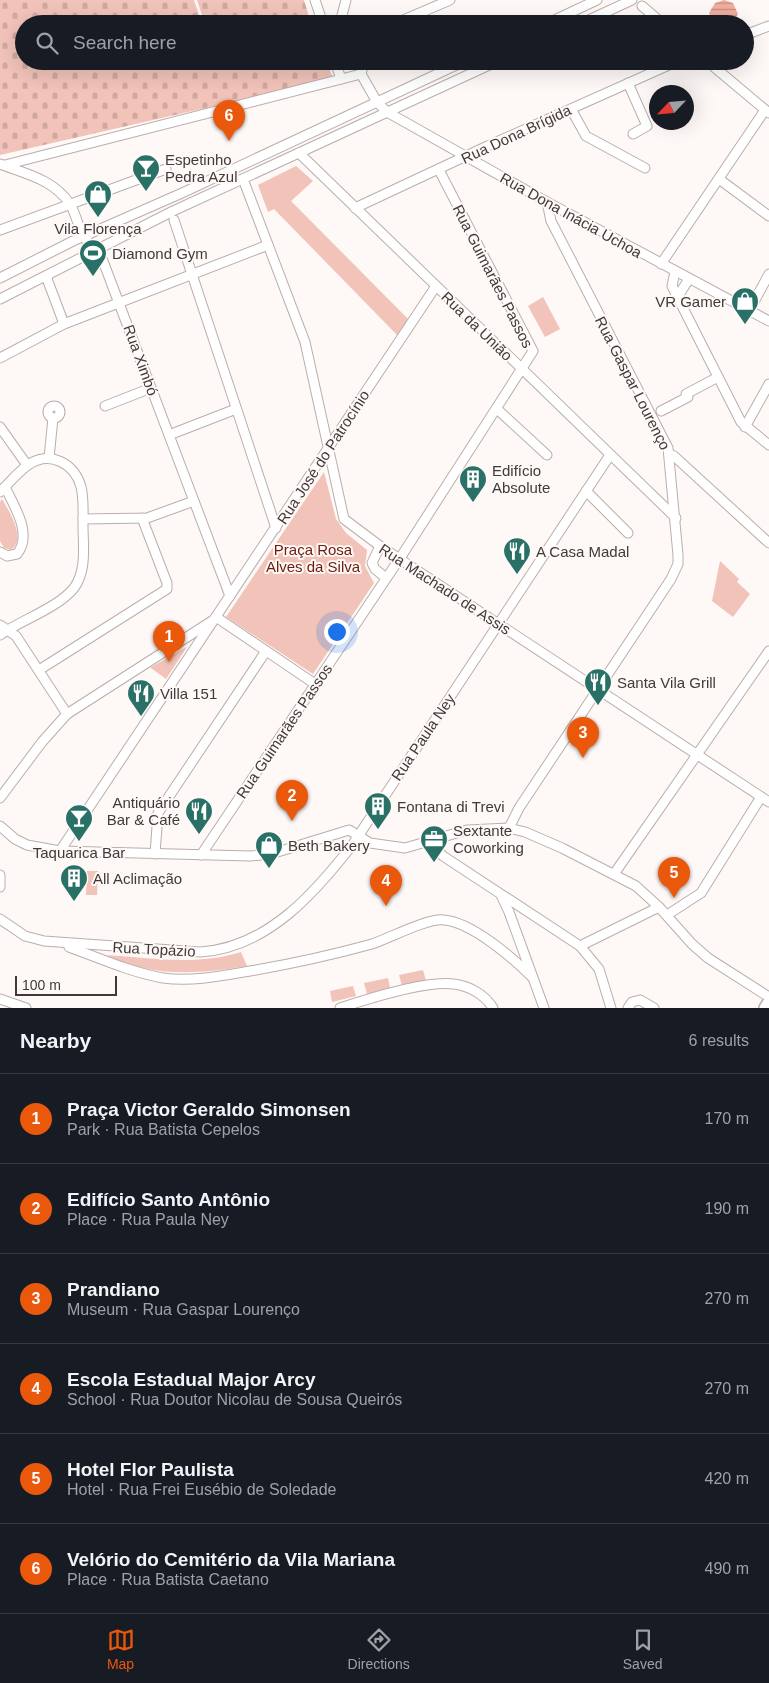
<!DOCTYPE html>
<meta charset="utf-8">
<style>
body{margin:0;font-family:Helvetica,sans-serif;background:#242831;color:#f1f3f6}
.compass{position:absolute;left:649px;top:85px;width:45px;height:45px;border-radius:50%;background:#171b24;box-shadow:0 5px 20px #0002;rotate:244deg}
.scale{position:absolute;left:15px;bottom:12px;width:102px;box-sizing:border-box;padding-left:5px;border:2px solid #403a39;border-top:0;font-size:14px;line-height:18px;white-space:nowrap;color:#403a39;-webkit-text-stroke:4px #fef8f7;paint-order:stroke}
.you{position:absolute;left:336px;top:631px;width:18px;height:18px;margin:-12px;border:4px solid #fff;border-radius:50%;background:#1a73e8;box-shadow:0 0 0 8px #1a73e833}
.badge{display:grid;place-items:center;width:32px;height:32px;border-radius:50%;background:#ea580c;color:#fff;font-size:16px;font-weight:700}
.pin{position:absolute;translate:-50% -41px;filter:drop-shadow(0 1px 2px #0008)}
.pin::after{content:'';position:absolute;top:26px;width:18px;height:15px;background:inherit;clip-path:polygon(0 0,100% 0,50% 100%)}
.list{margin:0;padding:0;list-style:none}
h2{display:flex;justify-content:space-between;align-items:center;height:65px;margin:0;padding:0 20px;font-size:21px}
h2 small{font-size:16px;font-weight:400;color:#9ea1a6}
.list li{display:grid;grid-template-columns:32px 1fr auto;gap:15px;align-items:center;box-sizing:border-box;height:90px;padding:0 20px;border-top:1px solid #363941}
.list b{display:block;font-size:19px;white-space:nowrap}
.list p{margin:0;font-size:16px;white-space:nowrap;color:#9ea1a6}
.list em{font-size:16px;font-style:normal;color:#9ea1a6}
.icon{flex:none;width:28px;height:28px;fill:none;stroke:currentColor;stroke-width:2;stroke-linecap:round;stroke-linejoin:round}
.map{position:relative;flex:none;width:769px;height:1008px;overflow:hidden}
.search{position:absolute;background:#171b24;box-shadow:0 5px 20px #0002;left:15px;right:15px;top:15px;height:55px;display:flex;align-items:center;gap:12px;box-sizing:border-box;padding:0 18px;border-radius:28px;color:#9ea1a6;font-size:19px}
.sheet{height:605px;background:#171b24}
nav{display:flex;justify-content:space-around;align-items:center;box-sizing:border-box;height:70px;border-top:1px solid #363941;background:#171b24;font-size:14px;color:#9ea1a6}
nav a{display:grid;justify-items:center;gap:2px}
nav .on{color:#ea580c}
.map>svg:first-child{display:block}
</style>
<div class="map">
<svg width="769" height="1008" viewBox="0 0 769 1008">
<defs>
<pattern id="cemetery-stones" width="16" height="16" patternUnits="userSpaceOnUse" patternTransform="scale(1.25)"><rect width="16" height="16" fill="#f1c3b9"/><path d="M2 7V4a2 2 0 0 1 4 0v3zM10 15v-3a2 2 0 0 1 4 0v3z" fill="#d0a8a0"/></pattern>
<pattern id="water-rules" width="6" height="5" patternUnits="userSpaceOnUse" patternTransform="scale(1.25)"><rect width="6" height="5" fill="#f1ad9e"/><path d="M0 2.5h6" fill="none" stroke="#c58e82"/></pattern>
</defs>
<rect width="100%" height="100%" fill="#fef8f7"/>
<g fill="url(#cemetery-stones)">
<path d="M0 0H194L202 24H24V61H327L333 79 0 155Z"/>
<path d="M197 0H304L311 24H205Z"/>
</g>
<g fill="#f1c3b9">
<path d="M296 166 313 181 291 201 410 321 399 337 274 209 268 212 258 185Z"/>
<path d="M543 297 560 329 545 337 528 306Z"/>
<path d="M324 472 336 519 346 533 367 550 365 566 374 583 313 674 226 617Z"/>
<path d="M2 499C9 511 27 539 11 550L4 548 0 541V502Z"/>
<path d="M720 561 739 579 737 582 750 594 733 617 712 601Z"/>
<path d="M187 647 166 679 151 668V667Z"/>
<path d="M87 871H98L97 895H86Z"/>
<path d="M241 952 247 966C200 974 152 978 107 955 152 958 197 966 241 952Z"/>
<path d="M423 970 426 981 402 986 399 975Z"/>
<path d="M388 978 390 988 367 994 364 983Z"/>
<path d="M353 986 356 996 332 1002 330 991Z"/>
</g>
<path fill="url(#water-rules)" d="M724 0 733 3 738 14 732 24H714L709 13 715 3Z"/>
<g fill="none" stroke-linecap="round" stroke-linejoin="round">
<g stroke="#bbaeab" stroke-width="11">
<g id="minor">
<path d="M315 0 323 24"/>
<path d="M642 6 663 24"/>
<path d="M341 19 346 0"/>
<path d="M394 24 450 0"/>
<path d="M546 24 597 0"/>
<path d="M580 24 632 0"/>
<path d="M745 35 769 26"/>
<path d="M335 61 341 79"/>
<path d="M707 61 769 113"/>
<path d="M361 74 377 102 387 112 547 202 769 321"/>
<path d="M361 74 364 61"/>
<path d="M628 83 647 126 633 134"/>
<path d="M571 109 586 136 645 168"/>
<path d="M299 153 676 518"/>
<path d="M0 164C26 174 53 179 70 204 76 214 78 227 84 237 90 245 98 252 103 261L230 596"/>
<path d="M5 165 361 74"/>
<path d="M243 179 305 342 344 519 380 546 769 802"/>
<path d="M719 179 769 216"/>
<path d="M355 208 481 149 678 61"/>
<path d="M174 220 276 528"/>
<path d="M0 230 166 169"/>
<path d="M661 264 765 110"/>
<path d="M675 272 672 286 679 300"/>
<path d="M46 276 64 324"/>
<path d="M0 278 73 241 182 193 465 61"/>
<path d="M689 279 680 293 679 300 741 422 769 445"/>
<path d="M0 299 173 211 498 61"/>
<path d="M749 311 769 274"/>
<path d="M0 358 64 324 268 245"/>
<circle cx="54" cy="412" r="6"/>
<path d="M105 406 151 388"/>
<path d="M497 409 547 455"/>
<path d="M661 411 688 397 686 394 718 377"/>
<path d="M0 427 27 465"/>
<path d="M745 427 769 384"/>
<path d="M169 435 236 409"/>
<path d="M669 454 674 456 769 543"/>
<path d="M49 458 53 418"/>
<path d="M586 491 628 533"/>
<path d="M0 492C9 483 18 472 28 465 49 450 75 463 81 487 84 498 83 513 83 525 83 546 87 570 74 588 58 608 21 620 0 635"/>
<path d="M83 519 147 518 194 501"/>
<path d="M380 546 372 563 375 569 386 578"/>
<path d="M0 552 7 556 17 554C33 534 14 506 5 487"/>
<path d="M216 617 315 684"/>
<path d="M0 625 16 636 67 714"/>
<path d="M39 670 167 589V583L142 518"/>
<path d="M0 798 42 742 67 714 212 621"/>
<path d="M0 826 15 839 27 845 60 851 250 856 271 854 349 830 370 843 405 848 467 830 509 828 525 832 562 848 636 886 659 907 692 944 708 958 769 997"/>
<path d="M509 828 519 808 671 579 678 564V555L668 448 551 221 547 202"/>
<path d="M429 841 443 856 580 946 599 969 611 1008"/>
<path d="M60 851 436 286"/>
<path d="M155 854 158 813 266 651"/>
<path d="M201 855 404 552 533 351 439 170"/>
<path d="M614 874 769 651"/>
<path d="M0 875V887"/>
<path d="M501 895 509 912 544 1008"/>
<path d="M667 915 701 893 761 797"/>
<path d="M0 919 25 936 44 941 200 952C267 948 315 893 353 844L610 455"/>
<path d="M580 946 659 907"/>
<path d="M69 947C99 958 130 972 163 978 192 982 221 976 250 971 291 964 332 955 372 944 390 938 427 918 444 920 471 922 512 957 532 977"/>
<path d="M0 999 26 1008"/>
<path d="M340 1008C367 999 427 980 454 984 470 986 485 995 493 1008"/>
<path d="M628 1008 632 1002 640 1000 654 1008"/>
</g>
</g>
<g stroke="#bbaeab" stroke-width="14">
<path id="major" d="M765 1008 769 1002"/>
</g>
<use href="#minor" stroke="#fff" stroke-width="9"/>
<use href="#major" stroke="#fff" stroke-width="11"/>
</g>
<defs>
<g id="bar-pin" transform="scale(1.4375)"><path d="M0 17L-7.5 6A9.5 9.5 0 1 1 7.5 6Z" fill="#297066" stroke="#fef8f7"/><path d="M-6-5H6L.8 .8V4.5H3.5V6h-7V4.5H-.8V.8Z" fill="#fff"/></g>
<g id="shop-pin" transform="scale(1.4375)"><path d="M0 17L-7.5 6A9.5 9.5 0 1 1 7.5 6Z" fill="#297066" stroke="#fef8f7"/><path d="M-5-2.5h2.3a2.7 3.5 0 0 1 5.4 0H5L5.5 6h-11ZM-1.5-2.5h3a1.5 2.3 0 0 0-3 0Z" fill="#fff"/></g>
<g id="stadium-pin" transform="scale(1.4375)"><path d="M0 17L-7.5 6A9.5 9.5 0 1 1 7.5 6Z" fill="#297066" stroke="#fef8f7"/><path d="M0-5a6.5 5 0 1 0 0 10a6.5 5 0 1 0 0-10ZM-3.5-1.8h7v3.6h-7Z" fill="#fff"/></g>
<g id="building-pin" transform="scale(1.4375)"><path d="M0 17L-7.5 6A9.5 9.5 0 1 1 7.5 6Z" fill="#297066" stroke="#fef8f7"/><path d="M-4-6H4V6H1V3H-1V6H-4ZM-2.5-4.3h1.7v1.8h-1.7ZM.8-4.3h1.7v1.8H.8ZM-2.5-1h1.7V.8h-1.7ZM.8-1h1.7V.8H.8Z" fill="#fff"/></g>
<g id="restaurant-pin" transform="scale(1.4375)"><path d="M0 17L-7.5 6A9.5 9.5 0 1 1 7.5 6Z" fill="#297066" stroke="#fef8f7"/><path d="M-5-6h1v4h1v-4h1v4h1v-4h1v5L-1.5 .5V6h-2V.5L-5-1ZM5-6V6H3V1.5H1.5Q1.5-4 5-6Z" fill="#fff"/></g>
<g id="office-pin" transform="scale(1.4375)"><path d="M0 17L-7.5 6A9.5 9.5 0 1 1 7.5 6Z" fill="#297066" stroke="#fef8f7"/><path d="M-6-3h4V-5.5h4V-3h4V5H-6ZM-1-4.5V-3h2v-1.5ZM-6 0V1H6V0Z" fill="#fff"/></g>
</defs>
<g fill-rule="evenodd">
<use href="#bar-pin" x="146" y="168"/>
<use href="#shop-pin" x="98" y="194"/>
<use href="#stadium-pin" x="93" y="253"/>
<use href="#shop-pin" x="745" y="301"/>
<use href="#building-pin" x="473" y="479"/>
<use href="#restaurant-pin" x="517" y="551"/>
<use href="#restaurant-pin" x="598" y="682"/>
<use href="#restaurant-pin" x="141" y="693"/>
<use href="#building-pin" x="378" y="806"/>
<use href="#restaurant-pin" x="199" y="811"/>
<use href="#bar-pin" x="79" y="818"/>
<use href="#office-pin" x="434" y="839"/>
<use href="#shop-pin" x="269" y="845"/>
<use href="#building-pin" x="74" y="878"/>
</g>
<g text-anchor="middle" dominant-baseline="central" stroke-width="4" stroke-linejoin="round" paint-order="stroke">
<g font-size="15" fill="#403a39" stroke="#fef8f7">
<text transform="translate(516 134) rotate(-25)">Rua Dona Brígida</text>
<text transform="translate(571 215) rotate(29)">Rua Dona Inácia Uchoa</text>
<text transform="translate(493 276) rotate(63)">Rua Guimarães Passos</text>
<text transform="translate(477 326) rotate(44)">Rua da União</text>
<text transform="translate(141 360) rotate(70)">Rua Ximbó</text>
<text transform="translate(633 383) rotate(63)">Rua Gaspar Lourenço</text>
<text transform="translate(323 457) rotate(-57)">Rua José do Patrocínio</text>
<text transform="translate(445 589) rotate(33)">Rua Machado de Assis</text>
<text transform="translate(284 731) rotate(-56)">Rua Guimarães Passos</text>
<text transform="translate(423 737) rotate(-56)">Rua Paula Ney</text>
<text transform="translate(154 949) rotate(3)">Rua Topázio</text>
</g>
<g font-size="15" fill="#403a39" stroke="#fef8f7" text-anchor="start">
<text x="165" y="159">Espetinho<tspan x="165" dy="17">Pedra Azul</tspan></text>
<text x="98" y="228" text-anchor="middle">Vila Florença</text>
<text x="112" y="253">Diamond Gym</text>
<text x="726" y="301" text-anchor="end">VR Gamer</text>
<text x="492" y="470">Edifício<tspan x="492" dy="17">Absolute</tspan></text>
<text x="536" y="551">A Casa Madal</text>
<text x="617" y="682">Santa Vila Grill</text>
<text x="160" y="693">Villa 151</text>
<text x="180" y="802" text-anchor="end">Antiquário<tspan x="180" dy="17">Bar &amp; Café</tspan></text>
<text x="397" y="806">Fontana di Trevi</text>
<text x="453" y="830">Sextante<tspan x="453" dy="17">Coworking</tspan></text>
<text x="288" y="845">Beth Bakery</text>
<text x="79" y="852" text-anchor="middle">Taquarica Bar</text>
<text x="93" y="878">All Aclimação</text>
</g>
<g font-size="15" fill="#6b1c0e" stroke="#fef8f7">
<text x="313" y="549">Praça Rosa<tspan x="313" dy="17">Alves da Silva</tspan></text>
</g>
</g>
</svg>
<svg class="compass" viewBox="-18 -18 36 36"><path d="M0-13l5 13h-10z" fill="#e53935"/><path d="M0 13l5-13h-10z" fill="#9ea1a6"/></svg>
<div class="scale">100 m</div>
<div class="you"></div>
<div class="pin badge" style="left:169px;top:662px">1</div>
<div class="pin badge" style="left:292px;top:821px">2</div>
<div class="pin badge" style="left:583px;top:758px">3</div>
<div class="pin badge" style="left:386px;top:906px">4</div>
<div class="pin badge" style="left:674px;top:898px">5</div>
<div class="pin badge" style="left:229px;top:141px">6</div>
<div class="search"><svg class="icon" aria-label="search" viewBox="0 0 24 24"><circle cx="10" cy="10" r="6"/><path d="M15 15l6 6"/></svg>Search here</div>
</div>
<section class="sheet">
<h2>Nearby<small>6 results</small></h2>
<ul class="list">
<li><span class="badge">1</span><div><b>Praça Victor Geraldo Simonsen</b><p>Park · Rua Batista Cepelos</p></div><em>170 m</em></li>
<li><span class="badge">2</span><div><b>Edifício Santo Antônio</b><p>Place · Rua Paula Ney</p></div><em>190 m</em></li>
<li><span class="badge">3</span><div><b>Prandiano</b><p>Museum · Rua Gaspar Lourenço</p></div><em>270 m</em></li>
<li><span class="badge">4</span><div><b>Escola Estadual Major Arcy</b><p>School · Rua Doutor Nicolau de Sousa Queirós</p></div><em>270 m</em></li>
<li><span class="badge">5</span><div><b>Hotel Flor Paulista</b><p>Hotel · Rua Frei Eusébio de Soledade</p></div><em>420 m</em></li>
<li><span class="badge">6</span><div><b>Velório do Cemitério da Vila Mariana</b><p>Place · Rua Batista Caetano</p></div><em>490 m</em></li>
</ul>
</section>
<nav>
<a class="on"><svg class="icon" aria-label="map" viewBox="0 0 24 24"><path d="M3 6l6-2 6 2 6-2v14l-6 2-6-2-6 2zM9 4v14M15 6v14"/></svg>Map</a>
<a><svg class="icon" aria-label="directions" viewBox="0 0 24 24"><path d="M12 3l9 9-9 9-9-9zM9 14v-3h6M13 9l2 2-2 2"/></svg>Directions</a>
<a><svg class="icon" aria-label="saved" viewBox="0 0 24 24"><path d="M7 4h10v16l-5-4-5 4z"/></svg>Saved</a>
</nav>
